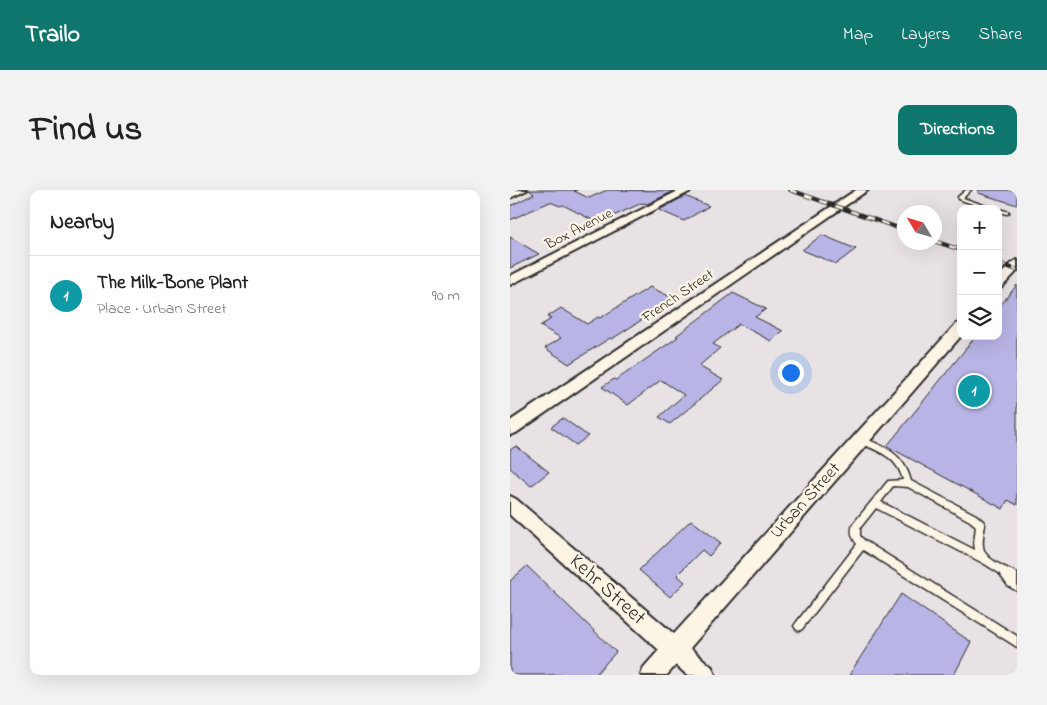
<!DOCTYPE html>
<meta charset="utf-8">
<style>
body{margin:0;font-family:"Indie Flower",sans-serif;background:#f2f2f2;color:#222}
.controls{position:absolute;right:15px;top:15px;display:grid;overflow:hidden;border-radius:10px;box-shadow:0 5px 20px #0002}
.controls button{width:45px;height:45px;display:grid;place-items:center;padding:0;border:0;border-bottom:1px solid #e0e0e0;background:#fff;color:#222;font:25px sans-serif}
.compass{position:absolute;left:387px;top:15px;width:45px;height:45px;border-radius:50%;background:#fff;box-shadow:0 5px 20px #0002;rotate:308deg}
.you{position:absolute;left:280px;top:182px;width:18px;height:18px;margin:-12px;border:4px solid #fff;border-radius:50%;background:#1a73e8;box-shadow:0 0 0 8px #1a73e833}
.badge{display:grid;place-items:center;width:32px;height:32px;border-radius:50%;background:#0f766e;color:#fff;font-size:16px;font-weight:700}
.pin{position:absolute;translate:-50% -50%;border:2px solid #fff;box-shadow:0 1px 5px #0006}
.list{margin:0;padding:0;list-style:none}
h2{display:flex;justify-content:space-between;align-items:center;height:65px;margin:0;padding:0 20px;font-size:21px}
h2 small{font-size:16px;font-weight:400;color:#767676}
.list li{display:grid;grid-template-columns:32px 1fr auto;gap:15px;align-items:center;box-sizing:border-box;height:80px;padding:0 20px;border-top:1px solid #e0e0e0}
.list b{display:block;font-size:19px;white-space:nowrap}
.list p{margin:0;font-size:16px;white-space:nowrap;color:#767676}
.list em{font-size:16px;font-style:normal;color:#767676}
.icon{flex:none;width:28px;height:28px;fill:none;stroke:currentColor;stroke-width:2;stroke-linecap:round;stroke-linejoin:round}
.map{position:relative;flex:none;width:507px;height:485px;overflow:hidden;border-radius:10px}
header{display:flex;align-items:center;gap:30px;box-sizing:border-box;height:70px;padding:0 25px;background:#0f766e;color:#fff}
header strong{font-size:24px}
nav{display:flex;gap:28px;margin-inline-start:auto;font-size:18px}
.intro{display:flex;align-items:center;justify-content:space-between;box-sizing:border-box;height:120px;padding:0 30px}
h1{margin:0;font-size:35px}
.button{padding:12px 22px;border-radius:10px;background:#0f766e;color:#fff;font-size:18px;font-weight:700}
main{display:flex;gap:30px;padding:0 30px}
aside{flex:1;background:#fff;border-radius:10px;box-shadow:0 5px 20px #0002}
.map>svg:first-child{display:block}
</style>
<header>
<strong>Trailo</strong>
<nav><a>Map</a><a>Layers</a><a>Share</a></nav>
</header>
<div class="intro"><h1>Find us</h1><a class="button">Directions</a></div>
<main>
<aside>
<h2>Nearby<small></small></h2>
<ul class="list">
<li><span class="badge" style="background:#0f9aa8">1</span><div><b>The Milk-Bone Plant</b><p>Place · Urban Street</p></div><em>90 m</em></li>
</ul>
</aside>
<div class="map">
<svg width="507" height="485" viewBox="0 0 507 485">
<rect width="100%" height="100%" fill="#e8e2e5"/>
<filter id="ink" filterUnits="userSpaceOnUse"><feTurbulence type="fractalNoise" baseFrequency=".02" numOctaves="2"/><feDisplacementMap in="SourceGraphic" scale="10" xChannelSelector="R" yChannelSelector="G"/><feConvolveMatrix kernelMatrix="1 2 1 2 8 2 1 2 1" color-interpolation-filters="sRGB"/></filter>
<g filter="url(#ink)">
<g fill="#b8b4e5" stroke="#2b2b2b">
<path d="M19 0H67L64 1 79 8 97 0 164 1 137 14 132 13 88 33 53 15 50 16 40 12 0 30V16L24 4Z"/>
<path d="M468 0H507V15L468 3Z"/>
<path d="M175 6 199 16 174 31 149 20Z"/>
<path d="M312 45 346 59 326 74 292 60Z"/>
<path d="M0 47 29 64 0 78Z"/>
<path d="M507 95V315L498 310 493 319 377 256 466 146H488V118Z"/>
<path d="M140 97 163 108 130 131 102 149 100 148 59 174 35 158 51 148 30 136 41 129 37 127 51 118 77 134 88 127 90 128Z"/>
<path d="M223 103 256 119 245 127 273 141 261 151 229 134 203 154 210 158 189 176 213 190 160 234 149 227 174 205 151 190 118 215 92 197 104 189 106 190 168 147 166 146Z"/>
<path d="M53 228 78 246 66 255 41 237Z"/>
<path d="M6 256 39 282 21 296 0 278V260Z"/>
<path d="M181 330 211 353 199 366 192 360 167 385 175 392 160 407 129 380Z"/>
<path d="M17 376 106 462 85 485H0V391Z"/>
<path d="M391 404 461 452 444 485H339Z"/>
</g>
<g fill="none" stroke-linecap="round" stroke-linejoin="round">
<g stroke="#2b2b2b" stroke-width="3">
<g id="service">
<path d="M456 0H461L453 8 485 19H478L448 9V7Z"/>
<path d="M487 19C491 19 495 21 499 22V23L497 24 488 22Z"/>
<path d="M350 247C375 256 394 264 401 291L466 325 474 332 475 335C474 341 472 349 473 356 474 370 496 377 507 383V401L498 396 489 383 473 373 366 318 350 338V346L355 351 507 446V457L353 360 292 439 289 441 286 439 284 436 286 433 347 354C342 348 340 342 343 334L378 291 393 290C387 266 368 261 347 252L346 250 347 248ZM383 296 398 297 460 331 466 336 464 353 465 360 371 312Z"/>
</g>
</g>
<g stroke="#2b2b2b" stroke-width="4">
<g id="minor">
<path d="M4 0H17L0 8V1Z"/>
<path d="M170 0H183L0 95V86Z"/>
<path d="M346 0H358L6 243 0 245V231Z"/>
<path d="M507 70V81L492 97 488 98V87L503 72Z"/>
<path d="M451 133V146L180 458 202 477 205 485H177L166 475 157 485H131L134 477 149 460 0 325V306L6 309 164 444 446 134Z"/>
</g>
</g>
<use href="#service" fill="#fcf5e5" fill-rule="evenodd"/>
<use href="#minor" fill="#fcf5e5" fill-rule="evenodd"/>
<g stroke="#2b2b2b" stroke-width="4">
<g id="rail">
<path d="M280 0 394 40"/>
<path d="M424 51 451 60"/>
<path d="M488 73 507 80"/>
</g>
</g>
<use href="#rail" stroke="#fcf5e5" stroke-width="2.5" stroke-dasharray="8" stroke-linecap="butt"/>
</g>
</g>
<g text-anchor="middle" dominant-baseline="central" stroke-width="4.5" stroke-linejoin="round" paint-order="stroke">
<g font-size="15" fill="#2b2b2b" stroke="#fcf5e5">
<text transform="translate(69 39) rotate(-27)">Box Avenue</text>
<text transform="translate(168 106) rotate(-34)">French Street</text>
</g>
<g font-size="18" fill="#2b2b2b" stroke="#fcf5e5">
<text transform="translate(296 311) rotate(-48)">Urban Street</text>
</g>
<g font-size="21" fill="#2b2b2b" stroke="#fcf5e5">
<text transform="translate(97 400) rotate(42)">Kehr Street</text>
</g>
</g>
</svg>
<div class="controls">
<button>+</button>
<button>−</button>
<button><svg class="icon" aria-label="layers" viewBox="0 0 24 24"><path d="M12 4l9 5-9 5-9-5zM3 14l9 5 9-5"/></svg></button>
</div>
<svg class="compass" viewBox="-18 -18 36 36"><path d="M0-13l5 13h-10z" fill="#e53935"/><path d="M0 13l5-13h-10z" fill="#767676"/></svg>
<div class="you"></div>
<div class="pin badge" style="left:464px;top:201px;background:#0f9aa8">1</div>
</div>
</main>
